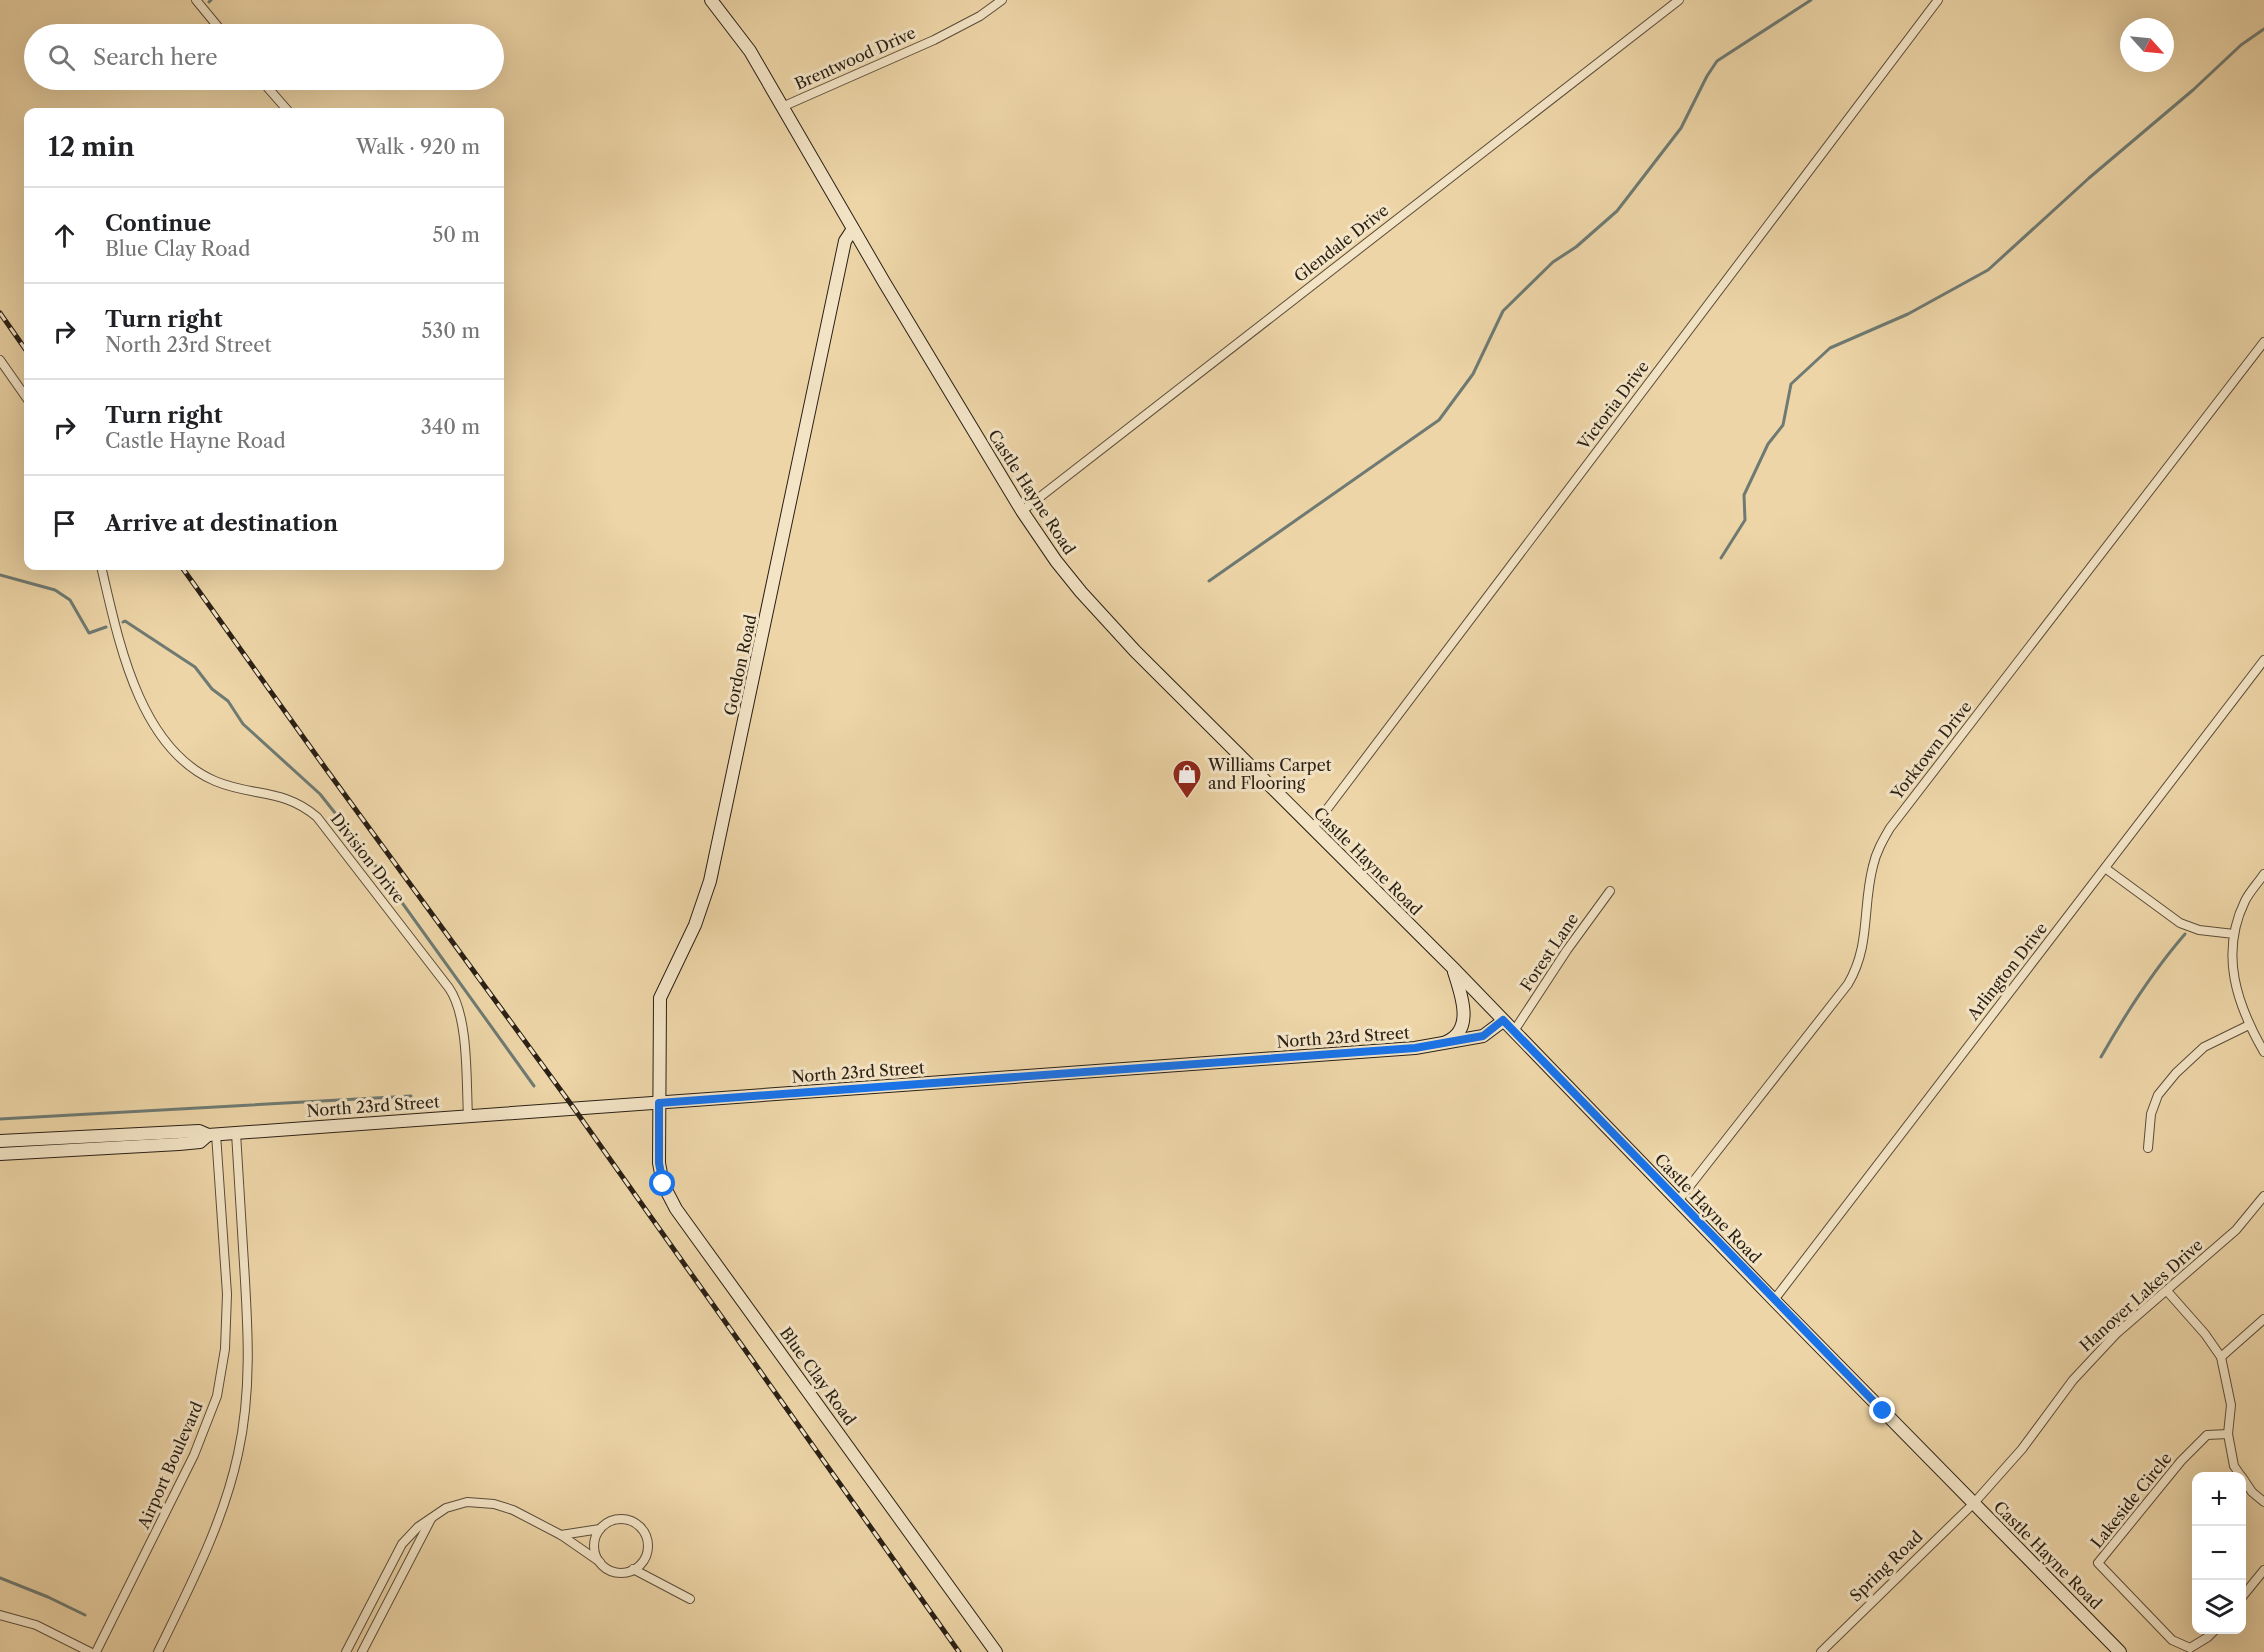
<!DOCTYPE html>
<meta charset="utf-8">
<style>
body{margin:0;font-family:"Libre Caslon Text",serif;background:#f6f6f6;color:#202124}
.controls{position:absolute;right:18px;bottom:18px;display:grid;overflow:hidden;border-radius:12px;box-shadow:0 6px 24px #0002}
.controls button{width:54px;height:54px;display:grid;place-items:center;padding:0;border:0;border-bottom:2px solid #e0e0e0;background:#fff;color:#202124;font:30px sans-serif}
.compass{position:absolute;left:2120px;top:18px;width:54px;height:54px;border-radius:50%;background:#fff;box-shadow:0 6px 24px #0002;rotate:117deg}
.stop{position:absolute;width:18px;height:18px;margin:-14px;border:4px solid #1a73e8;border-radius:50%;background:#fff}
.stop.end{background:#1a73e8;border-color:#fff;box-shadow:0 2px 6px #0008}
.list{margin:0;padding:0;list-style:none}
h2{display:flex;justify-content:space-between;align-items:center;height:78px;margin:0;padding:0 24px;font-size:26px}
h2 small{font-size:20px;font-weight:400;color:#757577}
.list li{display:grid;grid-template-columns:39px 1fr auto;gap:18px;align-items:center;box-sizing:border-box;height:96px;padding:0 24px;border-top:2px solid #e0e0e0}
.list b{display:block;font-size:22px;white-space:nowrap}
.list p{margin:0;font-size:20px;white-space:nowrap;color:#757577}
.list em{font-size:20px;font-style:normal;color:#757577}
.icon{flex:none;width:33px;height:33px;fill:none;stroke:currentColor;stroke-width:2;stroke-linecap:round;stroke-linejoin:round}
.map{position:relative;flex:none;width:2264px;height:1652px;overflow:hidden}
.search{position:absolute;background:#fff;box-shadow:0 6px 24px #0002;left:24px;top:24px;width:480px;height:66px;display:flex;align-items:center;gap:15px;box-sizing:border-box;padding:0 21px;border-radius:33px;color:#757577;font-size:22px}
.panel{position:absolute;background:#fff;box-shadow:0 6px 24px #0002;left:24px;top:108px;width:480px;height:462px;border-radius:12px}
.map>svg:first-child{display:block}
</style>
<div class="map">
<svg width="2264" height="1652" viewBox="0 0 2264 1652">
<rect width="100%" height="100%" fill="#edd5a7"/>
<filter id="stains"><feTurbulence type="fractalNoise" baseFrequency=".00333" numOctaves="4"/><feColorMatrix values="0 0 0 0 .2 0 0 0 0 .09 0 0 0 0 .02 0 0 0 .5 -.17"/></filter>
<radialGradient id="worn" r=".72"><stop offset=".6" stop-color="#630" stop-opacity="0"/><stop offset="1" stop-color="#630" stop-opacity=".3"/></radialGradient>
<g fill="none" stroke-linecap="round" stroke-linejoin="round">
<g stroke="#6e7a73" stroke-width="3">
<path d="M209 2 211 0"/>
<path d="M1721 558 1745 520 1744 495 1768 444 1783 425 1791 384 1830 348 1908 314 1988 270 2089 178 2193 90 2241 45 2264 29"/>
<path d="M0 575 55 590 70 600 89 633 106 627"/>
<path d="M1209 581 1439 420 1473 374 1503 311 1553 262 1576 247 1617 211 1681 128 1707 76 1717 61 1811 0"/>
<path d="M123 622 125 621 195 667 212 689 228 701 243 724 320 794 362 847 534 1086"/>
<path d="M2101 1057C2126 1013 2152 972 2185 934"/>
<path d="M0 1119 411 1096"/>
<path d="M0 1578 48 1597 85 1615"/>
</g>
<g stroke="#5b4d3a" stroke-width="10">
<g id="street">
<path d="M196 0 224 34"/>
<path d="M261 80 289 112"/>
<path d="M782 107 934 40 980 16 1002 0"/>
<path d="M0 360 28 400"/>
<path d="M1022 511 1679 0"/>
<path d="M101 566C118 638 138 748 215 781 253 797 283 788 317 817L449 988C469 1017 466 1080 468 1116"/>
<path d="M1312 829 1938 0"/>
<path d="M2105 868 2180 923 2199 930 2234 934"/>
<path d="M2264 874C2258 883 2250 891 2245 901 2219 954 2237 1005 2264 1052"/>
<path d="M1514 1031 1567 950 1610 891"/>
<path d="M2148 1148 2151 1114 2158 1095 2176 1073 2204 1047 2249 1025"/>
<path d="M1678 1201 1848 984C1871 945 1862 908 1873 866 1876 852 1883 840 1890 828L2264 342"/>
<path d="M2167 1291 2205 1334 2221 1357 2231 1405 2228 1434 2234 1466 2241 1476"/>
<path d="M1774 1300 2264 660"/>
<path d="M2221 1357 2264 1319"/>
<path d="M2242 1477 2252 1492 2264 1502"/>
<circle cx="621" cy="1546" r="27"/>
<path d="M561 1535 600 1529"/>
<path d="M633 1569 690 1599"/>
<path d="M2242 1597 2264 1570"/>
<path d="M0 1615 36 1625 90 1652"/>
<path d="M2215 1630 2208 1637 2190 1648 2172 1640 2098 1563 2181 1461 2207 1435 2228 1434"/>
<path d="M96 1652 194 1455 217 1396 225 1349 227 1294 216 1134"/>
<path d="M158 1652C189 1588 223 1524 238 1454 252 1391 248 1328 244 1264 241 1220 239 1177 236 1133"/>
<path d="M346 1652 402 1544 418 1527 446 1508 467 1502 494 1504 513 1510 561 1535 600 1562"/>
<path d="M362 1652 431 1519"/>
<path d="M1821 1652 1974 1503 2022 1449 2073 1380 2116 1334 2236 1230 2264 1196"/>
</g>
</g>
<g stroke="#2a2015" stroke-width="14">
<g id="secondary">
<path d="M711 0 750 51 884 282 1022 511 1056 561 1081 592 1135 651 1453 968 1774 1300 2120 1652"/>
<path d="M853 229 845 241 710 881 695 925 660 998 659 1163 663 1184 676 1209 996 1652"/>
<path d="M1446 1042C1475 1030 1461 994 1454 972"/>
<path d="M0 1141 199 1131 208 1135 1415 1048 1483 1036 1503 1021"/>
<path d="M0 1154 179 1144 200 1142 208 1135"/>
</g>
</g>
<use href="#street" stroke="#f3e4c6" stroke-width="8"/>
<use href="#secondary" stroke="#f3e4c6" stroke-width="12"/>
<g stroke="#2a2015" stroke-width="5">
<g id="rail">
<path d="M0 313 28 353"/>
<path d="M181 566 326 769 573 1107 959 1652"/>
</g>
</g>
<use href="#rail" stroke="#f3e4c6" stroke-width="3" stroke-dasharray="9" stroke-linecap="butt"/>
</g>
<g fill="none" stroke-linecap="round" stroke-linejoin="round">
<path stroke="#1a73e8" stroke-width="8" d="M663 1184 659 1163V1103L1415 1048 1483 1036 1503 1020 1883 1411"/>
</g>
<defs>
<g id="shop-pin" transform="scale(1.5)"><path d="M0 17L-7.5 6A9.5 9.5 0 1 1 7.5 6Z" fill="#8f2418" stroke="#f3e4c6"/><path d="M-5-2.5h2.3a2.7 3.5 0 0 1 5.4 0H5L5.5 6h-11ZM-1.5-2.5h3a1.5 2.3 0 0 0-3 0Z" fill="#fff"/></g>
</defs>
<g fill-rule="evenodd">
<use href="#shop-pin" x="1187" y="774"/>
</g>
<g text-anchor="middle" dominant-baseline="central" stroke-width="6" stroke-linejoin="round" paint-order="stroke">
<g font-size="16" fill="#2a2015" stroke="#f3e4c6">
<text transform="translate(855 58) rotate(-24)">Brentwood Drive</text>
<text transform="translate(1341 243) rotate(-38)">Glendale Drive</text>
<text transform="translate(1613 405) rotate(-53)">Victoria Drive</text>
<text transform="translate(1032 492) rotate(57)">Castle Hayne Road</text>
<text transform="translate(740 665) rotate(-78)">Gordon Road</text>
<text transform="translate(1931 750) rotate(-52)">Yorktown Drive</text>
<text transform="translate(368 858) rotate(52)">Division Drive</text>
<text transform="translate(1368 861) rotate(45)">Castle Hayne Road</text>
<text transform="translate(1549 952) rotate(-56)">Forest Lane</text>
<text transform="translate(2007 971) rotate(-52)">Arlington Drive</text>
<text transform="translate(1343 1037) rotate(-4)">North 23rd Street</text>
<text transform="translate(858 1072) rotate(-4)">North 23rd Street</text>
<text transform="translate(373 1106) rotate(-4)">North 23rd Street</text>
<text transform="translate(1708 1208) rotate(46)">Castle Hayne Road</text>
<text transform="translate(2141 1295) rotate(-42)">Hanover Lakes Drive</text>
<text transform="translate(818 1376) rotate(54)">Blue Clay Road</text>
<text transform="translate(170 1465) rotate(-66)">Airport Boulevard</text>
<text transform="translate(2131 1500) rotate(-51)">Lakeside Circle</text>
<text transform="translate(2048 1555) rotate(45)">Castle Hayne Road</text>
<text transform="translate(1886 1566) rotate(-44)">Spring Road</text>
</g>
<g font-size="16" fill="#2a2015" stroke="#f3e4c6" text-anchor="start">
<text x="1208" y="765">Williams Carpet<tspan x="1208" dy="18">and Flooring</tspan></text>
</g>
</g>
<rect width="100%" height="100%" filter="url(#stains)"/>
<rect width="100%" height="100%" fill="url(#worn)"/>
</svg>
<div class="controls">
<button>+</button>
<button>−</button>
<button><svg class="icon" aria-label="layers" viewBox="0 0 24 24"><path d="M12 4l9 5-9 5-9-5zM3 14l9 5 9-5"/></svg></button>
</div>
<svg class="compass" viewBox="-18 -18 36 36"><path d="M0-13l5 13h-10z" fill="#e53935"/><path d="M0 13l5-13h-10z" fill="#757577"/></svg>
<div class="stop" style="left:663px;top:1184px"></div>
<div class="stop end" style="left:1883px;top:1411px"></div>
<div class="search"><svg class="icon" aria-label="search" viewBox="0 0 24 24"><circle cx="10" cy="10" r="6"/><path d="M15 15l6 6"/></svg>Search here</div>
<section class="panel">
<h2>12 min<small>Walk · 920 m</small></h2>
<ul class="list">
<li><svg class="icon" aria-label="ahead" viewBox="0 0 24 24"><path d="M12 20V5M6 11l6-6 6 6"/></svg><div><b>Continue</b><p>Blue Clay Road</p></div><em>50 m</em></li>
<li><svg class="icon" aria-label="right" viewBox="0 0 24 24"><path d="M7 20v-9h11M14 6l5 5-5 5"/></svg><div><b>Turn right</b><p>North 23rd Street</p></div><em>530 m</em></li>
<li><svg class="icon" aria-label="right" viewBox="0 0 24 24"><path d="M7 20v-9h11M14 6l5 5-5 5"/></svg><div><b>Turn right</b><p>Castle Hayne Road</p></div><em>340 m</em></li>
<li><svg class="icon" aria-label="arrive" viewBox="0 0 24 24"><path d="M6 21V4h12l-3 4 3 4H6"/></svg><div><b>Arrive at destination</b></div></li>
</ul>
</section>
</div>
